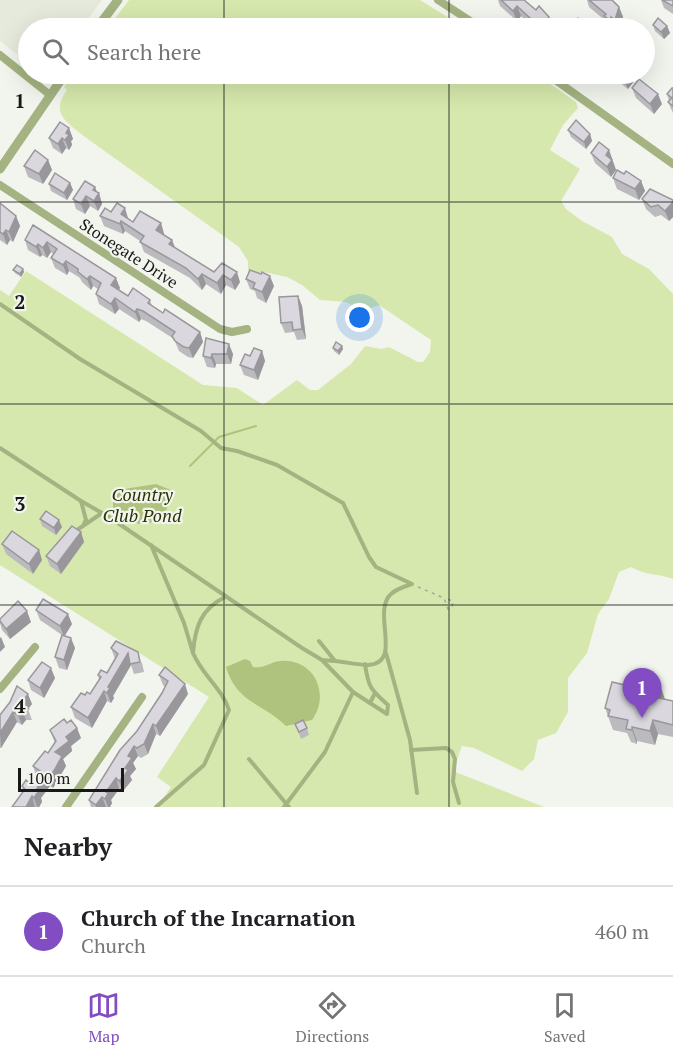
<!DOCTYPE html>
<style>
body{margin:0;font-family:"PT Serif",serif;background:#f6f6f6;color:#202124}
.scale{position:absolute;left:18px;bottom:15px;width:106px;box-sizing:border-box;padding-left:6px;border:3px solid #181917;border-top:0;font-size:16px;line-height:21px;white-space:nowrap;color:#181917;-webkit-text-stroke:4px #f2f4ee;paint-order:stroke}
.you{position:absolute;left:360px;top:318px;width:21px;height:21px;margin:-15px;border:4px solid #fff;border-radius:50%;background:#1a73e8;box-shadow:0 0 0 9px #1a73e833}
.badge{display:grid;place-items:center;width:39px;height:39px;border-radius:50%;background:#824cc3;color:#fff;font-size:20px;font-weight:700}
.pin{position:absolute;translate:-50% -50px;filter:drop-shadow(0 2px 3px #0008)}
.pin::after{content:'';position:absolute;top:32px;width:21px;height:18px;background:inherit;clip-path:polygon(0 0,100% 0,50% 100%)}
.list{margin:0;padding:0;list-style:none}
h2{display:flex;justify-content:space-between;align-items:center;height:78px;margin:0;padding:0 24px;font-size:26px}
h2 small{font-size:20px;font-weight:400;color:#757577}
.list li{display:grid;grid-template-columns:39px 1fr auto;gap:18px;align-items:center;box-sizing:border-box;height:90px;padding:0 24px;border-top:2px solid #e0e0e0}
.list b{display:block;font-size:22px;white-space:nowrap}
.list p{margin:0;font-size:20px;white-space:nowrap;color:#757577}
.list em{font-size:20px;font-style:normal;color:#757577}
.icon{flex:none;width:33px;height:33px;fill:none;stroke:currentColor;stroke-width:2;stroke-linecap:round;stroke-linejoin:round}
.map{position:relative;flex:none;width:673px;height:807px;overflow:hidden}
.search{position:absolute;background:#fff;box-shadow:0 6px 24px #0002;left:18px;right:18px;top:18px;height:66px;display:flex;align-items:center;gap:15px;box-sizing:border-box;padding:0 21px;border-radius:33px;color:#757577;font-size:22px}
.sheet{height:168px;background:#fff}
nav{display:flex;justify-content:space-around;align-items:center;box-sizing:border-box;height:84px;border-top:2px solid #e0e0e0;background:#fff;font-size:16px;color:#757577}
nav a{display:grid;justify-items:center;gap:3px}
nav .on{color:#824cc3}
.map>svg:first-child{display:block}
</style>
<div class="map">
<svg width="673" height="807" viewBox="0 0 673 807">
<rect width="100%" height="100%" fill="#f2f4ee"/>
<path fill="#e6eadd" d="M0 0H102L81 28H28V63L0 41Z"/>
<g fill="#d6e8ad">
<path d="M129 0H420L465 28H108Z"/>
<path d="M74 74H536L576 102 578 108 563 125 550 150 580 169 561 201 566 209 582 221 612 237 622 254 649 269 673 294V579C657 573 647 576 631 567L619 572 609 599 598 614 587 653 568 678V712L556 733 538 740 534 759 522 771 474 748 462 746 453 771 544 807H157L171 787 157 777 209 697 0 565V290L9 296 26 271 203 385 237 388 263 405 297 380 310 390H318L351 364 365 346 381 349 389 347 418 362H423L430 352 431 340 379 305 363 311 346 302 320 300 302 285 287 277 264 272 248 274V261L239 247 85 137C66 122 50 113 67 90L64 87Z"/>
</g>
<g fill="#b0c37e">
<path d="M156 484 171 490C171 526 135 536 113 507V497L124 489Z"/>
<path d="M245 659 250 661 253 667C264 669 270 662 280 661 314 658 331 694 312 720L286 726C262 703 237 703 226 667Z"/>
</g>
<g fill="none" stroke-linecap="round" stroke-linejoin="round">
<path stroke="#b0c37e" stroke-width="2" d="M190 466 219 437 256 426"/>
<path stroke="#a4a6a1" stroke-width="1.5" stroke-dasharray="3 4.5" stroke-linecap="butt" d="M418 587 444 598 448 609 452 607 453 601 444 598"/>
<g stroke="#a4b381" stroke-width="4">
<path d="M0 304 80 359 201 431 221 448 237 451 277 465 343 503 369 557 376 567 412 584C406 586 396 589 391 594 371 612 404 663 368 665 358 665 346 662 335 661"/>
<path d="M0 448 81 501 109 517 302 648 322 660 335 661 319 641"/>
<path d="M81 501 86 520 84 524"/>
<path d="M74 532 102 513"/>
<path d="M151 545 184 623 193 653C195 627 201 609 225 597"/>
<path d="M386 653 410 740 417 793"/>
<path d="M365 664C368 687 371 690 388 705L387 714 370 703 374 695"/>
<path d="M353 692 370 703"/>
<path d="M411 750 446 748 452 752 455 759 453 782 459 803"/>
<path d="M249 759 289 807"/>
<path d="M156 807 204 765 229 710C222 688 202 675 193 653"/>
<path d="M284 807 325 752 353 692 322 660"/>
</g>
<g stroke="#a4b381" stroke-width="8">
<path d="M438 0 481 28"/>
<path d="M0 55 50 95"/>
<path d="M547 74 673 164"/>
<path d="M0 185 220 329 232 332 247 329"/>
<path d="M0 689 35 647"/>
<path d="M66 807 142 697"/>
</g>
<g stroke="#a4b381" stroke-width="9">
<path d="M97 28 118 0"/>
<path d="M0 169 65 74"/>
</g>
</g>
<g fill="#bbbabf">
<path d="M498 0H525L526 2 536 10 549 17 553 27 552 28H534L521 16 517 21 500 6Z"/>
<path d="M587 0H612L619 7 623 17 619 28H611L608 26 606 21 589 7Z"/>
<path d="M661 0H673V14L664 8Z"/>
<path d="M653 25 667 26 670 33 664 39 655 31Z"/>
<path d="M610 74H633L635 80 628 89 611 76Z"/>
<path d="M632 88 662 104 654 114 636 98Z"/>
<path d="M673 88V113L668 102 669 101 667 94Z"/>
<path d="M69 128 73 139 71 141 72 145 69 150 66 148 62 154 53 148 49 138Z"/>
<path d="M568 130 590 134 592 141 586 149 571 137Z"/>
<path d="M609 150 616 170 611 177 595 163 591 153Z"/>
<path d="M48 160 52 170 43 184 28 177 24 166Z"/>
<path d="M624 174 641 181 645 191 639 200 617 189 613 178Z"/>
<path d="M70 183 73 190 67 200 51 191 49 184Z"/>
<path d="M95 187 97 192 99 193 102 204 98 211 90 206 85 214 76 209 73 199Z"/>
<path d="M642 199 673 200V217L669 221 661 215 655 217 646 209Z"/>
<path d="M0 203 16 216 20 226 13 242 10 240 7 245 0 240Z"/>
<path d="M111 212 128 218 133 222 161 223 164 234V235L172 240 175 248 214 272 240 282 235 290 226 285 221 294 206 284 202 290 190 278 144 252 140 241 125 231 123 234 104 226 100 216Z"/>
<path d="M33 225 120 288 118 290 128 296 150 300 152 306 163 313 200 332 203 342 193 358 188 357 179 351 174 339 146 321 141 319 139 322 119 309 115 314 99 304 96 294 98 289 93 286 91 290 82 282 80 278 69 271 67 275 55 268 51 258 53 254 51 252 47 258 42 255 40 257 28 250 25 240Z"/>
<path d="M23 269 24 272 21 277 15 273 13 270Z"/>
<path d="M246 279 274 286 266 303 257 298 255 291 250 289Z"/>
<path d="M298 296 302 306 306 339 297 340 294 332 285 333 281 323Z"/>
<path d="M206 338 233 354 231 364H216L215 368 207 367 203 356Z"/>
<path d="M342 346 343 349 339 355 334 351 333 348Z"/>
<path d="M262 351 265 361 258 380 244 375 240 365 250 356Z"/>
<path d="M40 519 62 527 56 535 42 526Z"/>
<path d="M81 532 84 542 61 574 50 566 46 556Z"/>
<path d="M2 544 39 550 42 560 33 574 6 554Z"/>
<path d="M36 610 72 624 64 636 75 648 67 670 59 668 55 657 62 635 40 620Z"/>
<path d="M0 619 31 622 10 639 2 630 0 623Z"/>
<path d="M116 641 142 663 144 672 134 674 131 665 113 696 114 698 111 703 107 701 92 728 75 718 71 707 85 695 90 694 99 679 98 675 107 673 115 659 111 648Z"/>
<path d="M159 675 188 694 160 736 156 734 148 754 141 758 138 756 133 763 136 769 130 776 132 780 123 791 119 789 111 800 112 803 110 807H91L89 800 137 731 162 693 165 687 163 685Z"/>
<path d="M55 678 44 698 31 690 28 680Z"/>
<path d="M665 699V700L673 701V737L658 734 655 745 637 741V744L631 742 627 733 613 730 605 708Z"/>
<path d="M32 704 28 709 32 720H26L22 725 17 722 1 748H0V715Z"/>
<path d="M295 724 307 728 309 735 301 739Z"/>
<path d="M50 730 81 738 71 746 72 751 63 759 66 766 53 788 50 786 41 798 42 802 39 807H12L23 791 22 786 33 780 36 776 33 766 48 753 55 743Z"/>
</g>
<g fill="#99979b">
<path d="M517 6 521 16 517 21 513 11Z"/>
<path d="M619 7 623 17 619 28H618L615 20Z"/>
<path d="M549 17 553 27 552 28H541Z"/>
<path d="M611 17 615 28H613L610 20Z"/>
<path d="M583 24 584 27 583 28H578Z"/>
<path d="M667 26 670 33 664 39 661 32Z"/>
<path d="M629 74H633L635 80 628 89 624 79Z"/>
<path d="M658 94 662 104 654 114 650 104Z"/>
<path d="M69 128 73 139 71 141 72 145 69 150 65 140 66 133Z"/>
<path d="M590 134 592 141 586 149 584 142Z"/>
<path d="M62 138 66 148 62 154 58 144Z"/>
<path d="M609 150 616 170 611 177 607 167 606 155Z"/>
<path d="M48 160 52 170 43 184 39 174Z"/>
<path d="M641 181 645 191 639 200 635 189Z"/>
<path d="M70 183 73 190 67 200 64 193Z"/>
<path d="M95 187 98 195 99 193 102 204 98 211 94 201 93 190Z"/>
<path d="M86 196 90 206 85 214 81 204Z"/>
<path d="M673 202V217L669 221 665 211Z"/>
<path d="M125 208 128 218 125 224 121 214Z"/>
<path d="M16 216 20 226 13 242 9 232Z"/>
<path d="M121 221 125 231 123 234 120 224Z"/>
<path d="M161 223 164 234 160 241 156 230Z"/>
<path d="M6 230 10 240 7 245 3 234Z"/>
<path d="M172 240 176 250 169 244Z"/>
<path d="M47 242 51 252 47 258 43 248Z"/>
<path d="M38 244 42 255 40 257 36 247Z"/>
<path d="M66 261 69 271 67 275 63 265Z"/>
<path d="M23 269 24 272 21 277 20 274Z"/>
<path d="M237 272 240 282 235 290 231 280Z"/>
<path d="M202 274 206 284 202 290 198 279Z"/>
<path d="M223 275 226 285 221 294 217 283Z"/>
<path d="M90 276 93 286 91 290 87 279Z"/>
<path d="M270 276 274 286 266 303 262 292Z"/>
<path d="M116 278 120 288 115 296 111 285Z"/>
<path d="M298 296 302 306 306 339 302 329Z"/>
<path d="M115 298 119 309 115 314 111 304Z"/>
<path d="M137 309 141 319 139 322 135 312Z"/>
<path d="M200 332 203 342 193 358 189 348Z"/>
<path d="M229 344 233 354 231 364 227 354Z"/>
<path d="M342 346 343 349 339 355 338 351Z"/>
<path d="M262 351 265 361 258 380 254 370Z"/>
<path d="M212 354 216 364 215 368 211 358Z"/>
<path d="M59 520 62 527 56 535 54 528Z"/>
<path d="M81 532 84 542 61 574 57 564Z"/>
<path d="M39 550 42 560 33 574 29 564Z"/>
<path d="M27 611 31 622 10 639 6 629Z"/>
<path d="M68 614 72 624 64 637 60 626Z"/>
<path d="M1 637 5 647 0 652V638Z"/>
<path d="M71 638 75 648 67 670 64 660Z"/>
<path d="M128 653 131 665 113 696 114 698 111 703 107 693 108 687Z"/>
<path d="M51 668 55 678 44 698 40 688Z"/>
<path d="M185 684 188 694 160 736 156 726Z"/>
<path d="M660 685 665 699 663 712 658 698Z"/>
<path d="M104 691 107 701 92 728 88 718Z"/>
<path d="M28 694 32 704 28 709 21 704Z"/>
<path d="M22 710 26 720 22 725 18 715Z"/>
<path d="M13 712 17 722 1 748 0 733Z"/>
<path d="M653 720 658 734 655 745 650 731Z"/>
<path d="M153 724 156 734 148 754 144 744Z"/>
<path d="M632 727 637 741V744L632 730Z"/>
<path d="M77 728 81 738 71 746 72 751 63 759 66 766 53 788 49 778 55 752 66 737Z"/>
<path d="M134 746 138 756 133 763 136 769 130 776 132 780 123 791 119 781 128 756Z"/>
<path d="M46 775 50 786 41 798 42 802 39 807H37L34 798 36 790Z"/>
<path d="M116 778 119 789 111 800 112 803 110 807H108L105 799 106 792Z"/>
<path d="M32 796 35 807H26Z"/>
<path d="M102 797 106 807H96V805Z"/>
</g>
<g fill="#dad8de" stroke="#99979b" stroke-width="1.5">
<path d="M501 0H524L536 10 539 6 549 17 541 28 517 6 513 11Z"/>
<path d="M589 0H612L619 7 615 20 611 17 610 20 604 16 606 14Z"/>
<path d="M662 0H673V6Z"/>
<path d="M578 18 583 24 578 28 574 22Z"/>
<path d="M658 18 667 26 661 32 653 25Z"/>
<path d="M617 74H629L624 79Z"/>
<path d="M639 79 658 94 650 104 632 88Z"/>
<path d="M672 88H673V106L668 102 672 98 667 94Z"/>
<path d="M576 120 590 134 584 142 568 130Z"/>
<path d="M60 122 69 128 66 133 69 135 65 140 62 138 58 144 49 138Z"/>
<path d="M599 142 609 150 606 155 612 160 607 167 591 153Z"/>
<path d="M35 150 48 160 39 174 24 166Z"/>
<path d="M617 170 624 174 626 171 641 181 635 189 613 178Z"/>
<path d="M55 173 70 183 64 193 49 184Z"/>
<path d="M85 181 95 187 93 190 99 193 94 201 86 196 81 204 73 199Z"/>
<path d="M650 189 673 200V202L665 211 658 205 651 207 642 199Z"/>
<path d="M0 203 16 216 9 232 6 230 3 234 0 232Z"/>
<path d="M117 203 125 208 121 214 133 222 140 211 161 223 156 230 172 240 169 244 214 272 222 263 237 272 231 280 223 275 217 283 202 274 198 279 186 268 140 242 144 236 121 221 120 224 100 216 105 208 111 212Z"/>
<path d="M33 225 116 278 111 285 128 296 133 288 150 300 148 303 163 313 165 309 200 332 189 348 184 347 175 341 172 336 175 332 143 311 137 309 135 312 115 298 111 304 96 294 101 283 90 276 87 279 78 272V269L66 261 63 265 51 258 57 249 47 242 43 248 38 244 36 247 25 240Z"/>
<path d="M17 265 23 269 20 274 13 270Z"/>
<path d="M250 270 261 274 262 272 270 276 262 292 253 288 255 283 246 279Z"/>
<path d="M298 296 302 329 293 330 292 322 281 323 279 297Z"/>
<path d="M206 338 229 344 227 354H212L211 358 203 356Z"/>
<path d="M336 342 342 346 338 351 333 348Z"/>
<path d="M254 348 262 351 254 370 240 365 245 354 250 356Z"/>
<path d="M46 511 59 520 54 528 40 519Z"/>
<path d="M72 526 81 532 57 564 46 556Z"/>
<path d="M12 531 39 550 29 564 2 544Z"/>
<path d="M43 599 68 614 60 626 36 610Z"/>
<path d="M18 601 27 611 6 629 0 621V619Z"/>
<path d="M62 635 71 638 64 660 55 657Z"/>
<path d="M116 641 138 652 140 662 130 664 128 653 108 687 110 688 107 693 104 691 88 718 71 707 81 693 85 695 87 692 90 694 101 677 98 675 101 670 107 673 118 654 111 648Z"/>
<path d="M42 662 51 668 40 688 28 680Z"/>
<path d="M165 667 185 684 156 726 153 724 144 744 137 748 134 746 128 756 132 758 125 768 128 770 125 775 119 781 116 778 106 792 108 793 105 799 102 797 96 805 89 800 120 750 137 731 162 693 168 681 159 675Z"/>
<path d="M643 681 652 682 660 685 658 698 673 701V725L653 720 650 731 632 727V730L626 729 628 720 608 716 610 710 605 708 612 682 629 686V683L642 685Z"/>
<path d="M17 686 28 694 21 704 28 709 22 710 18 715 13 712 0 733V715L10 702Z"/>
<path d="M64 719 67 723 71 720 77 728 66 737 69 741 55 752 62 756 55 769 49 778 46 775 36 790 38 792 34 798 32 796 26 807H12L25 789 22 786 26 780 29 783 33 780 40 771 33 766 45 751 48 753 56 741 50 730Z"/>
<path d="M303 720 307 728 299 732 295 724Z"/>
</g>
<path fill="none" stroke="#181917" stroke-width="1.5" stroke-opacity="0.55" d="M224 0V28M449 0V28M224 74V807M449 74V807M0 202H673M0 404H673M0 605H673"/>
<g text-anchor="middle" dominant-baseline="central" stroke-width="4.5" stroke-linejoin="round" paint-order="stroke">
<g font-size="16" fill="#181917" stroke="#f2f4ee">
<text transform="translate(129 253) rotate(33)">Stonegate Drive</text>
</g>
<g font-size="18" font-style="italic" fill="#293400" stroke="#f2f4ee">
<text x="142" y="494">Country<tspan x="142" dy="21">Club Pond</tspan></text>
</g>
</g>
<g font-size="20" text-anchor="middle" font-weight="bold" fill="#181917" stroke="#f2f4ee" stroke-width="4.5" stroke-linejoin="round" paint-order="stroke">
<text x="20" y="108">1</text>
<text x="20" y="309">2</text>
<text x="20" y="511">3</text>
<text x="20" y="713">4</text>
</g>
</svg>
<div class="scale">100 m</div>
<div class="you"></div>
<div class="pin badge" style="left:642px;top:718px">1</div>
<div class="search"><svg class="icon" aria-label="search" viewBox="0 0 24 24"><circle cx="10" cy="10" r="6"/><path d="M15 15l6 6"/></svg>Search here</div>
</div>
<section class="sheet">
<h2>Nearby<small></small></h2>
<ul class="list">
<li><span class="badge">1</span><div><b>Church of the Incarnation</b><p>Church</p></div><em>460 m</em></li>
</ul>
</section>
<nav>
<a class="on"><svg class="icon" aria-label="map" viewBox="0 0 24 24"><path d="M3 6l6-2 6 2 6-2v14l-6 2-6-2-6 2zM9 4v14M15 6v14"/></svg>Map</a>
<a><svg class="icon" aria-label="directions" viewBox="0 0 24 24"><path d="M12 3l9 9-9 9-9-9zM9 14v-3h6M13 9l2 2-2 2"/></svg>Directions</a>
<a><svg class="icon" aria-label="saved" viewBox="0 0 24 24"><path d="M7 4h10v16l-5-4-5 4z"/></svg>Saved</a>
</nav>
